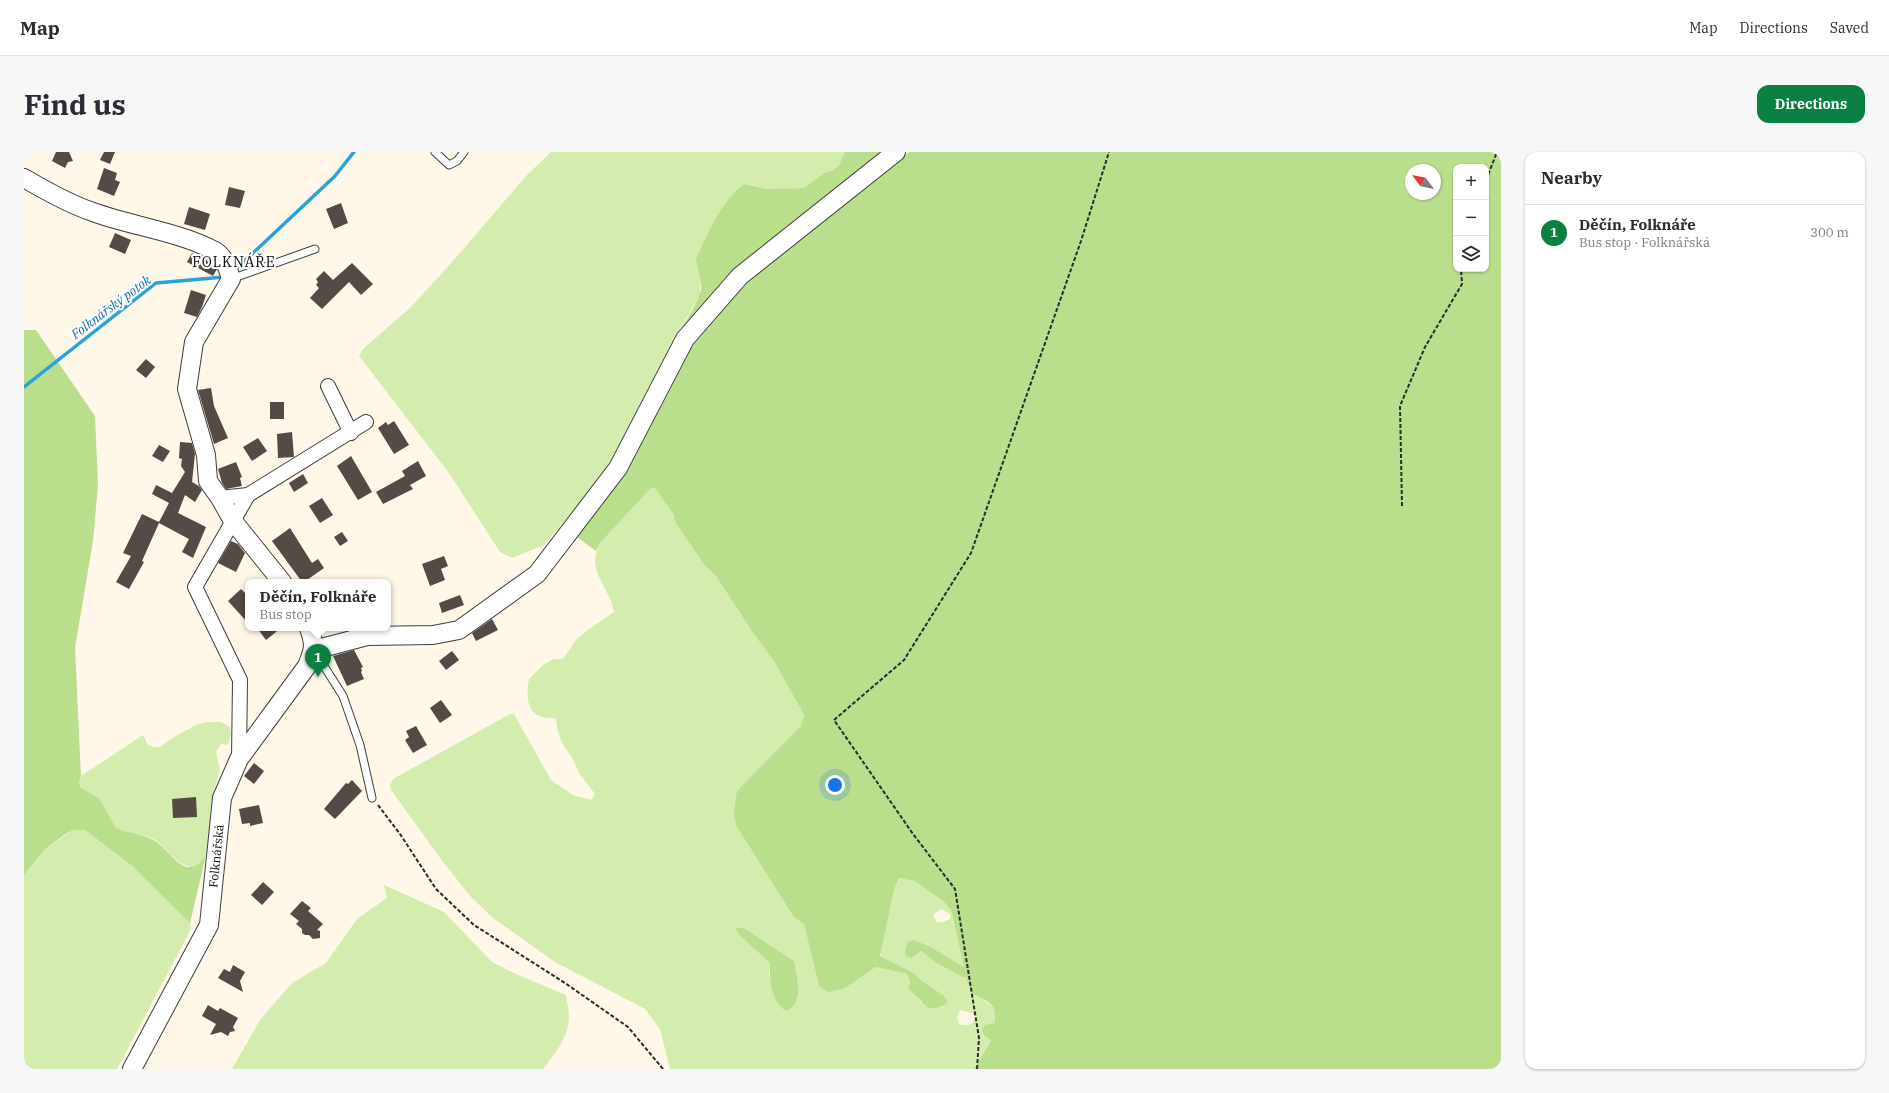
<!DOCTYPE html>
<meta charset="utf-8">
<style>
body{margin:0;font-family:"IBM Plex Serif",serif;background:#f7f7f7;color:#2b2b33}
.controls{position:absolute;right:12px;top:12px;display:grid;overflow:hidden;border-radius:8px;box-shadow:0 1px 3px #0004}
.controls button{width:36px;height:36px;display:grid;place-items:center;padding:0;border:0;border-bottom:1px solid #e1e1e2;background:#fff;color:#2b2b33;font:20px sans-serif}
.compass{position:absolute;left:1381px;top:12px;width:36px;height:36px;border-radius:50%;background:#fff;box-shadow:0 1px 3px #0004;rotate:302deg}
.you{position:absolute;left:811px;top:633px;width:14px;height:14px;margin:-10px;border:3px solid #fff;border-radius:50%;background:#1a73e8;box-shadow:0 0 0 6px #1a73e833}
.badge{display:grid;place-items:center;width:26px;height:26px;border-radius:50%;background:#0b8043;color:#fff;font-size:13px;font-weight:700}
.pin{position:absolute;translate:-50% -33px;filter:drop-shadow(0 1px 2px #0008)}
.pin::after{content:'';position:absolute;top:21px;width:14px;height:12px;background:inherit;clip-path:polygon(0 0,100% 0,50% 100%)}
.popup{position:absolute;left:221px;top:427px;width:146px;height:52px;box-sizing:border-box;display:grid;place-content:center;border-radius:8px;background:#fff;filter:drop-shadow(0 1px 3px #0005);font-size:13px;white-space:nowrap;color:#7c7c81}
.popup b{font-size:15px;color:#2b2b33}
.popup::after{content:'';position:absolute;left:50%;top:100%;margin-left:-8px;border:8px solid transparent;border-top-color:#fff}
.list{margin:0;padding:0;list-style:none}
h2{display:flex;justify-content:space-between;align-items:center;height:52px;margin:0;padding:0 16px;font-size:17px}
h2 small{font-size:13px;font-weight:400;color:#7c7c81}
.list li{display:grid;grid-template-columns:26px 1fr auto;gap:12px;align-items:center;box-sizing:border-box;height:56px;padding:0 16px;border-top:1px solid #e1e1e2}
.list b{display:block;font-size:15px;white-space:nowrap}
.list p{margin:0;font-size:13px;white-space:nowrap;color:#7c7c81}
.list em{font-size:13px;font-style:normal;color:#7c7c81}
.icon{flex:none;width:22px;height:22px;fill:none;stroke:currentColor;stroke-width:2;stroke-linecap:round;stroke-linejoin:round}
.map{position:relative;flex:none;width:1477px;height:917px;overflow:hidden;border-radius:12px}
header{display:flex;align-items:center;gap:24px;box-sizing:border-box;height:56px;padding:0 20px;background:#fff;border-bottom:1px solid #e1e1e2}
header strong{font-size:19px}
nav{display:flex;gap:22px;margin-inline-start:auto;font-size:14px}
.intro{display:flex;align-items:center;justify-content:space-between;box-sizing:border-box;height:96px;padding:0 24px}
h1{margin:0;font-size:28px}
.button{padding:10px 18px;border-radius:12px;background:#0b8043;color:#fff;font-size:14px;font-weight:700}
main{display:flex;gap:24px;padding:0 24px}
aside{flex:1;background:#fff;border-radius:12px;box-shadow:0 1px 3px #0004}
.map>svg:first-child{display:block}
</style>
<header>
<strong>Map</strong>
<nav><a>Map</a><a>Directions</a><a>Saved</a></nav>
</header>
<div class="intro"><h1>Find us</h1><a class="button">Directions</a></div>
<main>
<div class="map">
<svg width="1477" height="917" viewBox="0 0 1477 917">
<rect width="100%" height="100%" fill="#fff8e8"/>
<g fill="#d4ecae" fill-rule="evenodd">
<path d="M527 0H821L816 14 809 18 800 21 780 36 742 37 720 32 696 60 684 82 672 107V112L677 125 676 143 647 192 613 268 589 312 520 393 488 406 476 400 425 321 335 204 339 197 387 155 429 109 502 24Z"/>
<path d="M627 336H631L651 363V370L681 414 692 424 729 481 751 511 780 563 777 574 774 579 713 639 770 764 780 771 795 834 821 836 852 815 883 822 886 829 884 837 893 843 896 850 919 843 898 829 890 821 856 804 871 734 877 726 891 729 919 749 927 758 940 815 907 795 890 788 888 806 897 799 911 810 938 825H942L947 841C971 855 982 859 961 884L967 887 950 917H646L636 877 621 857 531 810 469 766 447 745 419 710 367 638 366 633 369 627 486 562H490L527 628 549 643 567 648 571 642 555 621 550 609 538 591 533 576 532 567C528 565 526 567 522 566 502 563 502 544 505 527L519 513 530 507H537L540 506 551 489 561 480 590 460C586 434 562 421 575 392ZM917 757 926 762V767L919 770H913L909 763ZM720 776 770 809 774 830 773 848 745 825 746 811 715 783ZM936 858 951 862 952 866C949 873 942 875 935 872L933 866Z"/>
<path d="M184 570H197L206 575C207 581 207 588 203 593L197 592 192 600 196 618 187 651 185 697 178 709 168 715C149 712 144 696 131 688 119 682 104 681 92 676L75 646 57 636 55 629 57 624 119 583 124 593 130 595H136L150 585 174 572Z"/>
<path d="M49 678H61L107 713 166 771 167 777 93 917H0V723L21 697Z"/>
<path d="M360 733 420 760 468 810 494 823 542 843C543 850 545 858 545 865 545 884 531 902 519 917H208L236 868 268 831 302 811 333 767 363 746Z"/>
</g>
<g fill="#b9de8c" fill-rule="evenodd">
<path d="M821 0H859L655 183 647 192C655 180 675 150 677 138 679 126 672 118 672 107 684 81 696 51 720 32L742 37 780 36 800 21 809 18 815 14Z"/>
<path d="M885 0H1477V917H950L967 888 961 884 958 879 960 874 968 871 970 872C975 851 963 850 947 841L942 825H938L911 810 897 799 888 806 882 804 881 799 884 790 890 788 907 795 940 815 927 758 919 749 891 729 876 726 871 734 856 804 890 821 898 829 919 843 924 850C901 866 901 848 884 837L886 829 883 822 852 815 821 836 805 840 795 834 780 772 770 765 712 673 710 661 713 639 777 574 780 563 751 511 729 481 692 424 681 414 651 370 650 363 631 336H627L575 392 572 399 553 385 601 321 668 192 721 130ZM1432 15H1462V117H1432ZM1387 18H1411V42H1387Z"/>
<path d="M0 178H12L71 264 74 333 69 389 51 496 57 624 55 629 57 636 75 646 92 676C104 681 119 682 131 689 148 699 161 733 182 703L166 771 107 713 61 678H49L40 683 21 697 0 723Z"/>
<path d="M711 776H720L770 809C773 826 781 850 762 859 747 850 745 826 746 811L715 783Z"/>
</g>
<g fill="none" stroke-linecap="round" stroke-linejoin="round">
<g stroke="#28a3d9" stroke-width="3.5">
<path d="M213 116 311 24 330 0"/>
<path d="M0 235 132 131 200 125"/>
</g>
</g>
<g fill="#544a46">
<path d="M32 0H45L49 9 44 10 41 16 28 9Z"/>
<path d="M80 0H91L86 12 76 8Z"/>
<path d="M80 16 93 21 91 28 96 30 90 44 73 37Z"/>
<path d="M205 35 221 39 216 56 201 53Z"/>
<path d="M317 51 324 71 310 77 302 57Z"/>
<path d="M165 55 186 62 181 78 160 72Z"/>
<path d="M91 81 107 88 101 102 85 95Z"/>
<path d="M168 101 190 112 193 117 189 124 163 110Z"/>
<path d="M328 111 349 132 337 143 325 130 298 157 286 146 295 136 292 133 294 130 292 127 300 119 309 128Z"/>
<path d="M167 138 182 143 178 155 173 165 160 161Z"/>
<path d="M122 207 131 215 122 226 112 218Z"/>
<path d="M187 236 190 254 204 286 190 292 174 238Z"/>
<rect x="246" y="250" width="14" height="17"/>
<path d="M370 269 385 293 370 302 354 276 362 270 364 273Z"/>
<path d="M268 280 270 305 254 306 253 282Z"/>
<path d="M234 286 243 299 228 309 219 295Z"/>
<path d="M156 290 168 291 171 302 168 330 175 334 178 338 171 350 161 343 154 361 182 375 169 406 158 400 165 387 135 371 118 409 120 410 105 437 92 430 107 404 99 401 118 362 135 370 145 351 128 342 132 333 148 341 161 320 157 314 158 307 155 306Z"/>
<path d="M135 293 146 299 139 310 128 304Z"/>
<path d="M327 304 348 340 334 348 313 314Z"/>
<path d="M394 309 402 324 386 333 389 337 359 352 352 340 381 324 378 319Z"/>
<path d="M212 310 218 325 216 326 218 334 202 337 198 331 194 317Z"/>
<path d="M279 322 284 331 270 340 265 331Z"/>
<path d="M298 346 309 363 296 371 285 354Z"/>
<path d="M266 376 288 411 294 407 300 416 280 430H278L248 389Z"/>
<path d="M318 380 324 389 316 394 310 385Z"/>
<path d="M207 389 214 392 221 401 212 420 194 411Z"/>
<path d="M420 404 424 414 417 417 421 428 406 434 398 412Z"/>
<path d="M217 437 224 444V471L204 449Z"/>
<path d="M436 443 440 453 418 461 415 451Z"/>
<path d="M468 467 474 478 452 489 448 481Z"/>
<path d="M233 476H257L242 488Z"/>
<path d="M330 498 339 515 337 516 338 519 337 520 340 527 323 534 309 504Z"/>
<path d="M428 499 435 508 422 518 415 509Z"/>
<path d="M417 548 428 563 416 571 406 556Z"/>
<path d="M392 574 403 593 389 601 381 588 385 585 382 579Z"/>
<path d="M230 611 240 619 230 632 220 624Z"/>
<path d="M328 628 338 639 311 667 300 657 322 631 324 632Z"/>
<path d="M172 645 173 665 149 666 148 647Z"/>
<path d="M235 653 239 671 226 674V671L218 672 215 657Z"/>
<path d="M239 730 250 740 238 753 227 743Z"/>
<path d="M278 749 287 756 284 759 299 772 293 778 296 779V786L289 787 285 783H281L278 781V777L272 772 275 769 266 762Z"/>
<path d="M209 813 221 820 216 829 219 840 194 826 200 817 206 820Z"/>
<path d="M184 853 194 859 196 856 214 866 209 875 211 879 206 880 204 884 197 880 186 883 192 872 178 864Z"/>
</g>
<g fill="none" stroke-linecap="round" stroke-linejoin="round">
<g stroke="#3d3d3d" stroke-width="9">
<g id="service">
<path d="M411 0 425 13 433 9 440 0"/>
<path d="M207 127 291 97"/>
<path d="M291 500 319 544 336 593 348 646"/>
</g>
</g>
<g stroke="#3d3d3d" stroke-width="16">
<g id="minor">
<path d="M304 234 327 281"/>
<path d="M196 346 224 343"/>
<path d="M215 607 216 528 171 435 224 343 342 270"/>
</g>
</g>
<g stroke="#3d3d3d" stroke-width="20">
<g id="tertiary">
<path d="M0 26C22 39 45 52 69 60 107 74 156 80 191 99 201 105 204 117 207 127L170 190 163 237 182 303 184 329 196 346 209 369 258 430"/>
<path d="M290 498 343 484 409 483 435 478 513 422 594 316 661 187 716 124 872 0"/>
<path d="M108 917 185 773 198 646 215 607 283 514C290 497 291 493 285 476"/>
</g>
</g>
<g stroke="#2c2c2c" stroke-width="2" stroke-dasharray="4 2" stroke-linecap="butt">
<path d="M1462 28 1473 0"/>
<path d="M1378 354 1376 254 1401 195 1438 132 1437 117"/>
<path d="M354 653 376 682 412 737 450 773 541 831 604 875 639 917"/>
<path d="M953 917 955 886 931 737 889 682 810 568 880 508 947 401 1057 89 1085 0"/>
</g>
<use href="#service" stroke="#fff" stroke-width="7"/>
<use href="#minor" stroke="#fff" stroke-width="14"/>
<use href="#tertiary" stroke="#fff" stroke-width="18"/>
</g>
<g text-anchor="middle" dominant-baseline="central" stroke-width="4" stroke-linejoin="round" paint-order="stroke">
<g font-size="12" fill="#0a0a0a" stroke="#fff">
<text transform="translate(192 704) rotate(-84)">Folknářská</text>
</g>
<g font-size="13" font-style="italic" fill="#0a70a5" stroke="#fff">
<text transform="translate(87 155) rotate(-37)">Folknářský potok</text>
</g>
<g font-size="14" letter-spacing="1" fill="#0a0a0a" stroke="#fff">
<text x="210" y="110">FOLKNÁŘE</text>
</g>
</g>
</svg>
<div class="controls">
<button>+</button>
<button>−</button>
<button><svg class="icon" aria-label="layers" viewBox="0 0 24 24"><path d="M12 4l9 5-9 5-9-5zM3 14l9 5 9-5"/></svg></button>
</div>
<svg class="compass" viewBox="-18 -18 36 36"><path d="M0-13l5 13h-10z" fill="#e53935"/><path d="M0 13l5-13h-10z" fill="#7c7c81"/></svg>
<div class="you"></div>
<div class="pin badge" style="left:294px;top:525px">1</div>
<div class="popup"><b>Děčín, Folknáře</b>Bus stop</div>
</div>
<aside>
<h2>Nearby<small></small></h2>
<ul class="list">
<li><span class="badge">1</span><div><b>Děčín, Folknáře</b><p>Bus stop · Folknářská</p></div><em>300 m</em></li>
</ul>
</aside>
</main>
